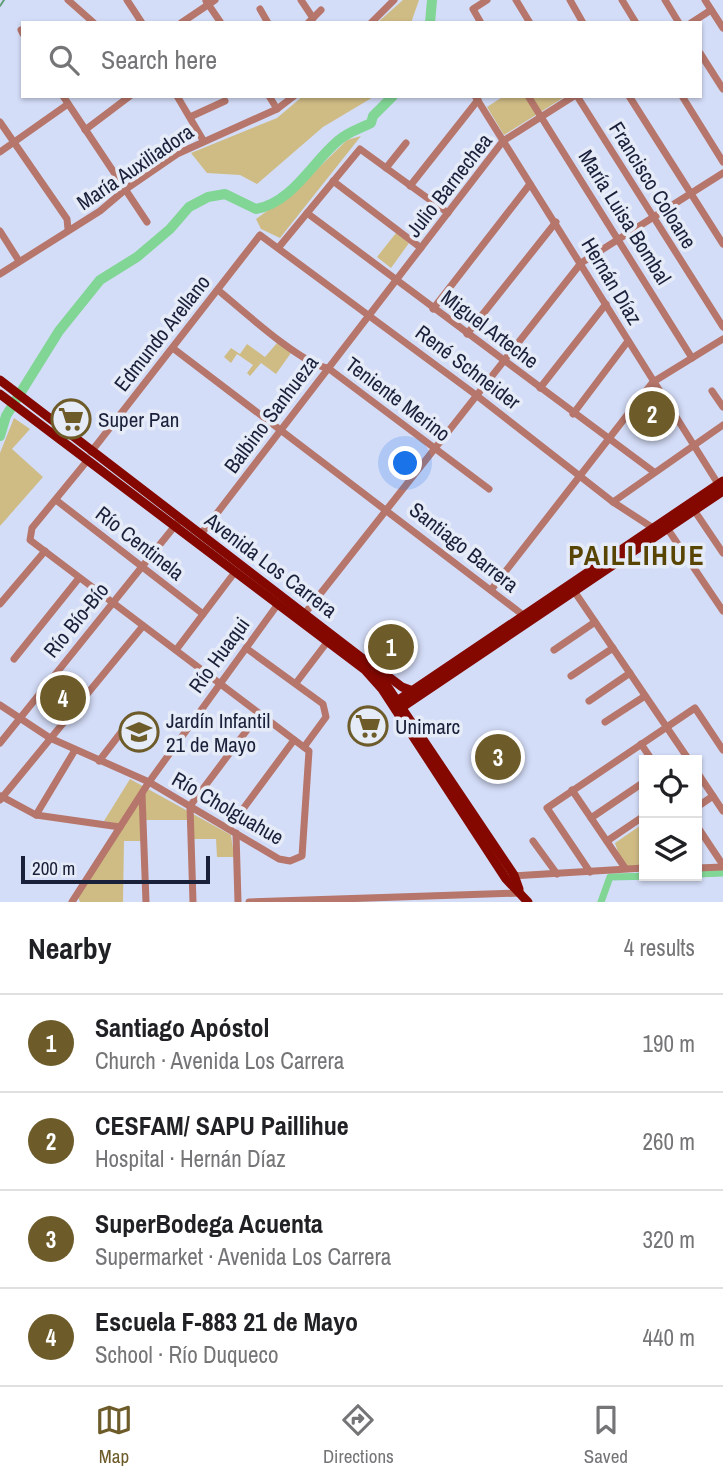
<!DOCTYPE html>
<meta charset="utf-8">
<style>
body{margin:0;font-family:"Archivo Narrow",sans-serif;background:#f2f2f2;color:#202124}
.controls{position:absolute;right:21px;bottom:21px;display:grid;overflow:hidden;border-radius:0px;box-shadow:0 2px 5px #0004}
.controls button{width:63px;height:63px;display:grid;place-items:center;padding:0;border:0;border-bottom:2px solid #e0e0e0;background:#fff;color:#202124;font:35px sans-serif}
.scale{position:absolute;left:21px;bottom:18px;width:189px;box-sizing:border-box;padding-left:7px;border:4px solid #192039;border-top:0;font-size:19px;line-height:24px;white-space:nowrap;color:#192039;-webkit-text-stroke:5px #e6ebf8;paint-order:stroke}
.you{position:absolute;left:406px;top:464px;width:24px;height:24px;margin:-18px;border:5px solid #fff;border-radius:50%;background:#1a73e8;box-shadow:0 0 0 10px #1a73e833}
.badge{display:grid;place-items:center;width:46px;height:46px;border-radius:50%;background:#6d5c2a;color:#fff;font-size:23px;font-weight:700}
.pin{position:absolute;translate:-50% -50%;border:4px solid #fff;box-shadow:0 2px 7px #0006}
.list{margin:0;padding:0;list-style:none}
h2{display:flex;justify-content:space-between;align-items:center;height:91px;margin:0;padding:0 28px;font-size:30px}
h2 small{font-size:23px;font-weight:400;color:#757577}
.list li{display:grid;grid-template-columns:46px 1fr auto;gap:21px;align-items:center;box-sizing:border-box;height:98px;padding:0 28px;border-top:2px solid #e0e0e0}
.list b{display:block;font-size:26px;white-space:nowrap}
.list p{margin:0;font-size:23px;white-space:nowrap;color:#757577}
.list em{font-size:23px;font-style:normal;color:#757577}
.icon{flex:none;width:38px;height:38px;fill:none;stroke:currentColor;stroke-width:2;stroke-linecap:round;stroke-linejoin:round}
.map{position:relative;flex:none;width:723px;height:902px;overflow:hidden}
.search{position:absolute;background:#fff;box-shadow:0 2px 5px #0004;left:21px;right:21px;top:21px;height:77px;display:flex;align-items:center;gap:18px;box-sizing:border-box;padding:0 24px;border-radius:0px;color:#757577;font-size:26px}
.sheet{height:483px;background:#fff}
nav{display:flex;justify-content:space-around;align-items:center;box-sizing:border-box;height:98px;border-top:2px solid #e0e0e0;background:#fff;font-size:19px;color:#757577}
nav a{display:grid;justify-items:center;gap:4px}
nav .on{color:#6d5c2a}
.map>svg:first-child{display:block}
</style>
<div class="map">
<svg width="723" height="902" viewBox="0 0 723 902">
<rect width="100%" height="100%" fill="#d4ddf8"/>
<g fill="#cfbc85">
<path d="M403 0H419L411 23H377Z"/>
<path d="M303 96H375L323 127 257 184 240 175 207 173 191 153 277 118Z"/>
<path d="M504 96H566L504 135 487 107Z"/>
<path d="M361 136 280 238 261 229 256 219 296 190 347 140Z"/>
<path d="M396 233 409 243 391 268 377 257Z"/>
<path d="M277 343 291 353 276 374 261 363 250 376 247 373 253 365 237 354 231 363 224 357 231 348 240 354 247 344 265 357Z"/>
<path d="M14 418 30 429 12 449 43 477 0 526V453Z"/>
<path d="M130 779 231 835 234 857H217L216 839H194L193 820H143L142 841H124L123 902H80L78 897 124 825 104 821Z"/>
<path d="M644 823V866L623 867 615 843Z"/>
</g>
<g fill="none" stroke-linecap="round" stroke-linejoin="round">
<path stroke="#629f79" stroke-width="2" d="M0 6 4 0"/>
<g stroke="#81d595" stroke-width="7">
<path d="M697 874 723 873"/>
<path d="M601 902 610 877 656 876"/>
</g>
<g stroke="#81d595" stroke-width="10">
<path d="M430 23 432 0"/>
<path d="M0 436 6 416 59 331 100 280 137 257 170 229 189 207 208 197 225 194 256 209C292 203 313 161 339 140 348 132 359 129 371 123L373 116 393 96"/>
</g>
<g stroke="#b6766b" stroke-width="7">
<path d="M68 0 94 23"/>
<path d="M127 0 142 23"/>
<path d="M301 0 313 18"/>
<path d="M516 0 530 23"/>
<path d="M570 0 583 23"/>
<path d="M622 0 636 23"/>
<path d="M665 0 679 23"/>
<path d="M705 0 723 28"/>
<path d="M206 1 221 23"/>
<path d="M260 9 268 23"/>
<path d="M181 23 215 0"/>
<path d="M308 23 321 10"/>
<path d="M371 23 394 0"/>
<path d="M481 23 473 9 487 0"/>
<path d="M691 23 711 10"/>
<path d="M21 30 23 34"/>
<path d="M700 53 723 89"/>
<path d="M63 96 147 222"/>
<path d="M177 96 203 140"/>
<path d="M269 96 277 109"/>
<path d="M475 96 720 487"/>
<path d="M528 96 692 358"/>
<path d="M577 96 723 327"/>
<path d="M629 96 723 244"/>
<path d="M682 96 723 162"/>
<path d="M190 117 225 101"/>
<path d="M0 122 67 219 68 229"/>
<path d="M85 130 130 96"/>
<path d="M0 152 68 104"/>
<path d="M386 168 406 143"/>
<path d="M333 181 421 248"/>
<path d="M410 186 478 100"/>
<path d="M307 213 654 472"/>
<path d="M0 231 19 261"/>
<path d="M279 247 360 149 448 213"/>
<path d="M0 274 100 211 126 189 177 154 277 109 294 96"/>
<path d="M218 290C241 309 302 365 328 368L489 489"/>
<path d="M433 309 530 184"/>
<path d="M467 334 556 222"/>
<path d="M174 349 527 618"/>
<path d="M540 388 606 304"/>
<path d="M712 391 723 407"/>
<path d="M573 414 628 341"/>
<path d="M91 452 260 235 476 395 613 502 653 528H667L723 611"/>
<path d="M56 500 203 614"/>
<path d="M613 502 723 425"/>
<path d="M694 510 723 553"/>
<path d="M201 534 503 141 574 96"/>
<path d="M572 588 689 760"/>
<path d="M491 590 653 382 723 339"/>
<path d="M0 604 45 551"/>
<path d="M302 617 581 263 723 173"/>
<path d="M246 648 323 704 326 717 304 747"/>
<path d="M176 650 235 572"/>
<path d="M554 650 595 622"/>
<path d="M14 659 79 578"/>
<path d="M571 676 613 648"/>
<path d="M296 683 328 641"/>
<path d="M589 701 630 673"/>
<path d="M0 705 50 738 149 782 279 859 290 861 302 856 309 751 30 540 32 528 87 461"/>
<path d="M605 722 645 696"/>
<path d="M0 743 178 522"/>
<path d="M641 744 652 760"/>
<path d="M99 761 126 726"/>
<path d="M697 772 723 811"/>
<path d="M572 790 625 868"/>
<path d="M142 794 146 902"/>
<path d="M1 796 36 815 120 827"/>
<path d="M0 800 143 626"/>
<path d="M697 807 713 796"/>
<path d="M36 815 75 750"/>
<path d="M591 818 644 782"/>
<path d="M697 826 723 865"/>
<path d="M229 828 294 740"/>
<path d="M236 833 238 902"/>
<path d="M533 841 557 874"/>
<path d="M607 841 644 816"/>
<path d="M697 868 723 867"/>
<path d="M590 872 547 808 695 708 723 750"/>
<path d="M512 876 644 868"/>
<path d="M72 902 149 782 278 604"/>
<path d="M193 902 190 806 259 714"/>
<path d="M249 902 521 893"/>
</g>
<g stroke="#850800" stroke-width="9">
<path d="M0 380 375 668 514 875 519 889"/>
<path d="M0 394 365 670 382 689 506 879 528 902"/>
<path d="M385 674 402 687 413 691"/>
<path d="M394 703 723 481"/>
<path d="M401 708 723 491"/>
</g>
</g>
<defs>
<g id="supermarket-ring" transform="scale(2.0125)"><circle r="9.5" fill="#e6ebf8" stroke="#6d5c2a" stroke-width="1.5"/><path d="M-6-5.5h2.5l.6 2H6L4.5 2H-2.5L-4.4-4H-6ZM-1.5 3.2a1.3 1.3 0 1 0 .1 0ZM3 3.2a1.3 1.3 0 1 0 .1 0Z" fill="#6d5c2a"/></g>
<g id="school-ring" transform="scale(2.0125)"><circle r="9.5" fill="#e6ebf8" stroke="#6d5c2a" stroke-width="1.5"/><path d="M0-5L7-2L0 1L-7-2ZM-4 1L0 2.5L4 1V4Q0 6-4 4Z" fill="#6d5c2a"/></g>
</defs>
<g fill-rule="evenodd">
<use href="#supermarket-ring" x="71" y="419"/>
<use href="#supermarket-ring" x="368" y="726"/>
<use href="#school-ring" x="139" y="732"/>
</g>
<g text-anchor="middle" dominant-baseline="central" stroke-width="7" stroke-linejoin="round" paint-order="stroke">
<g font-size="21" fill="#192039" stroke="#e6ebf8">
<text transform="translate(135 167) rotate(-34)">María Auxiliadora</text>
<text transform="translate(449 185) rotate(-52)">Julio Barnechea</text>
<text transform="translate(653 185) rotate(58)">Francisco Coloane</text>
<text transform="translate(625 217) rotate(58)">María Luisa Bombal</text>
<text transform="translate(612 281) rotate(59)">Hernán Díaz</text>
<text transform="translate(490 329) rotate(37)">Miguel Arteche</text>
<text transform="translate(162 333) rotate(-52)">Edmundo Arellano</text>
<text transform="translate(468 367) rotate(37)">René Schneider</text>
<text transform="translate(398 399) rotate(37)">Teniente Merino</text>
<text transform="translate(271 414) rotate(-53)">Balbino Sanhueza</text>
<text transform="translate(140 543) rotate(38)">Río Centinela</text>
<text transform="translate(464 547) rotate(38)">Santiago Barrera</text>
<text transform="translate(271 565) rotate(37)">Avenida Los Carrera</text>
<text transform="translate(76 620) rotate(-51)">Río Bío-Bío</text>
<text transform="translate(219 655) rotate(-54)">Río Huaqui</text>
<text transform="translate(228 808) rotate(30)">Río Cholguahue</text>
</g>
<g font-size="21" fill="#192039" stroke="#e6ebf8" text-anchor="start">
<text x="98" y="419">Super Pan</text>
<text x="166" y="720">Jardín Infantil<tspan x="166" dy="24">21 de Mayo</tspan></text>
<text x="395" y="726">Unimarc</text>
</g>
<g font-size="28" font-weight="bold" letter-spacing="2" fill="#584504" stroke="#e6ebf8">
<text x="637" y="555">PAILLIHUE</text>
</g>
</g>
</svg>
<div class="controls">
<button><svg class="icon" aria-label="locate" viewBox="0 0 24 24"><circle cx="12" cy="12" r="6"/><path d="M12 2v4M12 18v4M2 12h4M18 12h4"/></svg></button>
<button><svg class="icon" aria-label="layers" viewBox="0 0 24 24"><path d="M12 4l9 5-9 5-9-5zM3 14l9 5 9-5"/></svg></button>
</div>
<div class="scale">200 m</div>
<div class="you"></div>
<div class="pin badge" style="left:391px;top:647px">1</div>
<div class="pin badge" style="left:652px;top:414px">2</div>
<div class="pin badge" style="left:498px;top:757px">3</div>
<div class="pin badge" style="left:63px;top:698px">4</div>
<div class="search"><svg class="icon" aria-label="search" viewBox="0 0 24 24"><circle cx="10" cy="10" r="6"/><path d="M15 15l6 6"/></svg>Search here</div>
</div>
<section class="sheet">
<h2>Nearby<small>4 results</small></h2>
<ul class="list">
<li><span class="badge">1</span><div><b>Santiago Apóstol</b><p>Church · Avenida Los Carrera</p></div><em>190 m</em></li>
<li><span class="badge">2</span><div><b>CESFAM/ SAPU Paillihue</b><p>Hospital · Hernán Díaz</p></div><em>260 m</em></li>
<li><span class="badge">3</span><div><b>SuperBodega Acuenta</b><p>Supermarket · Avenida Los Carrera</p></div><em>320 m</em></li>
<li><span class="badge">4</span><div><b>Escuela F-883 21 de Mayo</b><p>School · Río Duqueco</p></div><em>440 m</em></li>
</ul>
</section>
<nav>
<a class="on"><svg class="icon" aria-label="map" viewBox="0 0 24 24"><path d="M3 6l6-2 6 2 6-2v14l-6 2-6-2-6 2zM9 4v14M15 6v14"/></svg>Map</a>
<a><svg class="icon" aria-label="directions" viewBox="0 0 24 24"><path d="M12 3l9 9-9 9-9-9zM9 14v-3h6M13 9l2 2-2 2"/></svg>Directions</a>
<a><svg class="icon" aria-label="saved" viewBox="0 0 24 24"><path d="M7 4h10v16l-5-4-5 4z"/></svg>Saved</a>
</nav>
